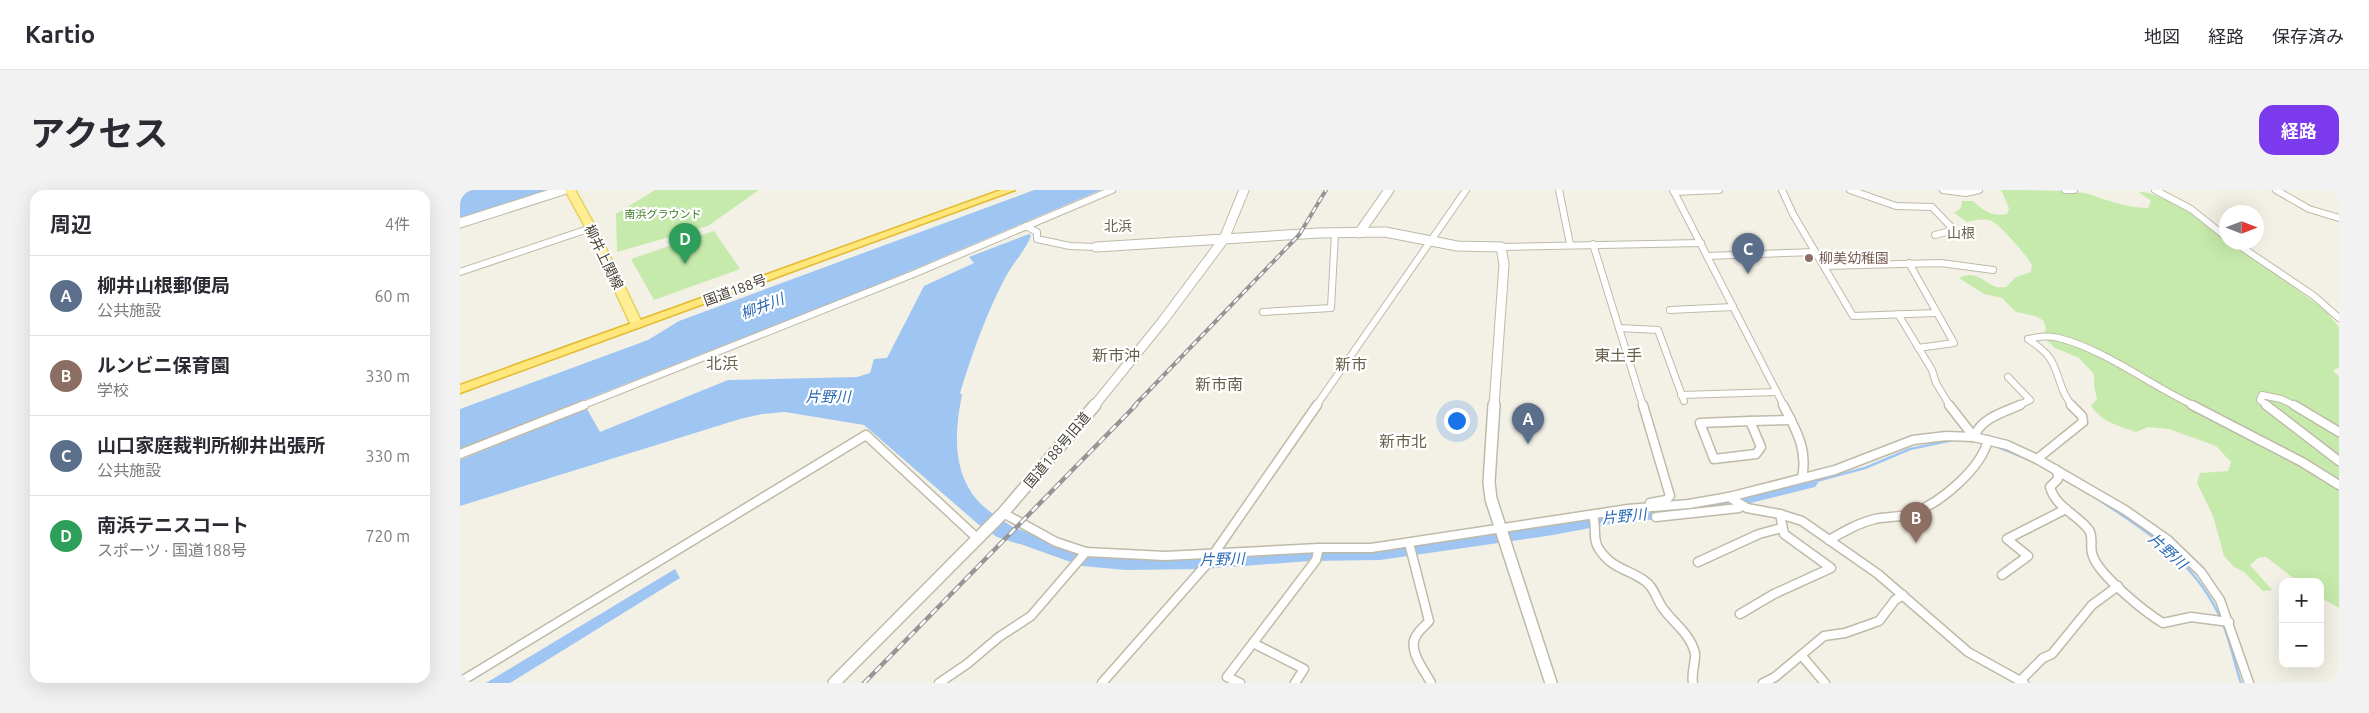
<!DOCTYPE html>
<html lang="ja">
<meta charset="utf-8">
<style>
body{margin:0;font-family:Ubuntu,"Noto Sans JP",sans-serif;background:#f2f2f3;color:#2b2b33}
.controls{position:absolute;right:15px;bottom:15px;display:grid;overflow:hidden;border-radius:10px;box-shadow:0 5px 20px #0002}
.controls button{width:45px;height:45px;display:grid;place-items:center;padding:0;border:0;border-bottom:1px solid #e1e1e2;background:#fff;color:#2b2b33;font:25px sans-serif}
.compass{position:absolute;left:1759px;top:15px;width:45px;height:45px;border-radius:50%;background:#fff;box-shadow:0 5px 20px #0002;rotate:90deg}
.you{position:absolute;left:996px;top:230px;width:18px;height:18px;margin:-12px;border:4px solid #fff;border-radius:50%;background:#1a73e8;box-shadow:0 0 0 8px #1a73e833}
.badge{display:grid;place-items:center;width:32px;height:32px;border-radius:50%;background:#7c3aed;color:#fff;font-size:16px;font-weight:700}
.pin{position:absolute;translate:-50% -41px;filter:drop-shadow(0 1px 2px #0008)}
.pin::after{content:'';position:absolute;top:26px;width:18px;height:15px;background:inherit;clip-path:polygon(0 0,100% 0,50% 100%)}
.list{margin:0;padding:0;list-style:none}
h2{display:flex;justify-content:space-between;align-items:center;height:65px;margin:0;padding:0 20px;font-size:21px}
h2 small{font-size:16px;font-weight:400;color:#7c7c81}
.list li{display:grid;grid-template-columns:32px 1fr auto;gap:15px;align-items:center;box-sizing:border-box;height:80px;padding:0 20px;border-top:1px solid #e1e1e2}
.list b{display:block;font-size:19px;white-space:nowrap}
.list p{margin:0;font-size:16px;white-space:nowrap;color:#7c7c81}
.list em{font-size:16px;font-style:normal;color:#7c7c81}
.map{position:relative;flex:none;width:1879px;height:493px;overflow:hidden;border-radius:15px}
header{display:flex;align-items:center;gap:30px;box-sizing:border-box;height:70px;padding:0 25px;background:#fff;border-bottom:1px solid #e1e1e2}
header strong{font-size:24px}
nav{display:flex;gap:28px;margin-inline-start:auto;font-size:18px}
.intro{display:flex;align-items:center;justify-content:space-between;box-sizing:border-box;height:120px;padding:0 30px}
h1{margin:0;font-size:35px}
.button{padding:12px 22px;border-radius:15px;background:#7c3aed;color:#fff;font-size:18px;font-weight:700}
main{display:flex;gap:30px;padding:0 30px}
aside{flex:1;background:#fff;border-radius:15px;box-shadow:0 5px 20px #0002}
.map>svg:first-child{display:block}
</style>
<header>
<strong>Kartio</strong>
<nav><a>地図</a><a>経路</a><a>保存済み</a></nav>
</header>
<div class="intro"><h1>アクセス</h1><a class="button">経路</a></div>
<main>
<aside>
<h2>周辺<small>4件</small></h2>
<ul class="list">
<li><span class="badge" style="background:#5c6f8a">A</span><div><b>柳井山根郵便局</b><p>公共施設</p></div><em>60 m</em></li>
<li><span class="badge" style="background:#8d6e63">B</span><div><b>ルンビニ保育園</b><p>学校</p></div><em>330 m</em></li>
<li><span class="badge" style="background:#5c6f8a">C</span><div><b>山口家庭裁判所柳井出張所</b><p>公共施設</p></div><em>330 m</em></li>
<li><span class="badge" style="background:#2e9e5b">D</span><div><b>南浜テニスコート</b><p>スポーツ · 国道188号</p></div><em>720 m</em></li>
</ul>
</aside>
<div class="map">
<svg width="1879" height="493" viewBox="0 0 1879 493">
<rect width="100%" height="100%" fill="#f3f1e5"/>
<g fill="#c6eaac">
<path d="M195 0H299L248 36 157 62 156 24Z"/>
<path d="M1541 0C1568 0 1597 0 1624 3 1646 9 1665 18 1688 18L1691 11 1679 2C1700 0 1749 35 1766 48V52L1773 53 1865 120 1879 137V177L1873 181 1879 186V418L1860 407V392H1839L1806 367 1798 368 1790 375 1812 400 1803 401 1784 382 1774 377 1764 366 1753 326 1737 293 1740 283 1768 281 1771 272 1756 256 1709 239 1688 237 1676 242C1659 236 1642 232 1631 216L1637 209 1634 196V184L1619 168 1595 158 1583 147 1586 139 1584 131 1575 126 1556 122 1542 108 1524 104 1499 88C1514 80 1521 90 1534 96 1537 98 1542 97 1546 97L1556 87 1571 82 1572 75C1567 66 1539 33 1531 31 1523 28 1515 30 1507 32L1494 23 1501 18 1502 11H1513C1524 21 1532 27 1547 24L1549 18Z"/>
<path d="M254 41 280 79 194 110 171 69Z"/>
</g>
<g fill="#9fc5f3">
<path d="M0 0H94L0 29Z"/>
<path d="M574 0H641L417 95 0 259V219L188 150 219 131Z"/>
<path d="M569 44 571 46C565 61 553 73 545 88 526 124 512 164 500 203L502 205C494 243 492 286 522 315 534 326 550 335 564 344L559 354 537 347 518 334 404 235 325 222 302 224 280 229 0 316V270L127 219 140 242 268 190 397 187 410 183 414 169 427 168 464 96 514 73 509 67Z"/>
<path d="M215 379 220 388 50 493H26Z"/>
</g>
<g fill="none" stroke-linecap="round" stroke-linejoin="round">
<g stroke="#9fc5f3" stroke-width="2.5">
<path d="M1538 257 1577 273"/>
<path d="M1349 293 1405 278 1450 259 1493 250"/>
<path d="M1633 306C1681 337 1731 368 1757 421 1769 443 1773 469 1781 493"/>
</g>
<path fill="#9fc5f3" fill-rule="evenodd" d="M1349 287 1355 289 1358 293 1355 297 1266 319 1222 328 1167 331 1093 345 920 370 850 371 743 379 666 380 622 376 535 345 532 340 535 335 541 333 623 362 666 366 743 365 850 357 920 356 1093 331 1167 317 1222 314Z"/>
<g stroke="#bfbaa8" stroke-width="8">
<g id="minor-far1">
<path d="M1099 0 1110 54"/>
<path d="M1213 0 1324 216"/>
<path d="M1322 0 1333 24 1393 126 1476 123"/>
<path d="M1390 0 1436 16 1472 17 1494 40 1475 45"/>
<path d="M1483 0 1506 3 1519 0"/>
<path d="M1605 0H1614"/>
<path d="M1695 0 1731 19 1766 47"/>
<path d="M1816 0 1849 19 1879 28"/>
<path d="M1214 2 1259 0"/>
<path d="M566 36 577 42V49L610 56 636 57"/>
<path d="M1774 52 1854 106 1879 128"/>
<path d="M1133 54 1183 216"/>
<path d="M1041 57 1241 53"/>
<path d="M1247 66 1355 62"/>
<path d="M1449 73 1494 153 1458 158"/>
<path d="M1364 76 1481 73 1533 80"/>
<path d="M0 82 131 38"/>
<path d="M1210 120 1273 117"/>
<path d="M803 122 871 118 875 43"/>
<path d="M1438 124 1472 180 1476 193 1490 216"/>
<path d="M1159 138 1198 140 1224 211"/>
<path d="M1568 149C1579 147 1588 145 1599 148 1646 160 1691 196 1735 216"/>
<path d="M1568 149C1575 154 1584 160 1589 167 1600 182 1599 202 1613 216"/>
<path d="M1548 187 1570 210 1557 216"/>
<path d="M1221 205 1317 202"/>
<path d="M121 216 451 85 652 0"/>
<path d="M856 216 1006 0"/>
<path d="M1808 216 1800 210 1802 205 1821 209 1836 216"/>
</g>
</g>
<g stroke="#bfbaa8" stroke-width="11">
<g id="minor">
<path d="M1183 215 1210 306 1206 310 1190 313"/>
<path d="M1323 215C1336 239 1348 260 1342 288"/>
<path d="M1489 215 1514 247"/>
<path d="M1732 215 1842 272 1879 295"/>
<path d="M1806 215 1879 271"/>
<path d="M1834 215 1879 242"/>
<path d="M1290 231 1301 257 1296 264 1254 269 1240 233Z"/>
<path d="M1290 231 1331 230"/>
<path d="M1514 247C1521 228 1544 222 1560 215"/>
<path d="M0 264 124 215"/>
<path d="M1577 269 1623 232 1622 226 1611 215"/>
<path d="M1595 279 1598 283V289L1590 297C1596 318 1617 324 1629 340 1634 348 1629 358 1633 366 1639 385 1686 423 1703 433L1731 427 1769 432"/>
<path d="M1269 307 1287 318 1320 324 1342 331 1418 384 1508 462 1564 493"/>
<path d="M543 323 596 352 626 362 705 366 859 358H911L1168 319 1229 314 1269 307 1375 280 1453 250 1486 246 1514 247 1547 255 1577 269 1665 320 1708 350 1741 382 1760 410 1789 493"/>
<path d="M1133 326C1137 337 1132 349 1139 359 1153 380 1167 378 1185 391 1194 397 1196 408 1202 417 1212 432 1230 443 1235 463 1236 471 1231 482 1233 493"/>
<path d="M1196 327 1279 318 1281 316"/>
<path d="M1369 350C1383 342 1398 333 1415 329 1427 326 1441 328 1453 323 1480 313 1521 279 1528 250"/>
<path d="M949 353 969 431C965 436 959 440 956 446 947 460 965 481 971 493"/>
<path d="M1238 372 1299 344 1321 338"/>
<path d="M1542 385 1568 366 1547 349 1606 319"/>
<path d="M1280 424 1314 404 1371 378 1324 344 1320 324"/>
<path d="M1342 466 1365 493"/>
<path d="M1560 491 1583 468 1592 464 1632 415 1658 396"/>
<path d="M0 492 406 245 518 349"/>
<path d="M479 493 507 474 539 447 571 426 626 362"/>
<path d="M642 493 746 375 857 215"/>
<path d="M780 493 767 487 793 453"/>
<path d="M835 493 844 479 793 453 856 370 859 358"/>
<path d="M1303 493 1315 487 1364 446 1385 443 1419 431 1435 410 1443 405"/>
</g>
</g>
<g stroke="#bfbaa8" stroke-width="11">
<g id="tertiary-far1">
<path d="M0 33 103 0"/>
<path d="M899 43 929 0"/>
<path d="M636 57 859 43 925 42 997 56 1041 57 1044 74 1034 216"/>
<path d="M634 216 702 132 764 49 784 0"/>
</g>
</g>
<g stroke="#bfbaa8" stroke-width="14">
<g id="tertiary">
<path d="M1034 215 1029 292 1031 309 1091 493"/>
<path d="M374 493 543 323 635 215"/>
</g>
</g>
<g stroke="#e8d15e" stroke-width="3">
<path id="primary" d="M105 0H115L136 38 183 135 181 137 177 138 171 135 126 38Z"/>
</g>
<g stroke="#e3b92f" stroke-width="3">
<path id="trunk" d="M541 0H555L0 203V195Z"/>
</g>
<use href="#minor-far1" stroke="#fff" stroke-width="6"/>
<use href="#minor" stroke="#fff" stroke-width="8"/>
<use href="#tertiary-far1" stroke="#fff" stroke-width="9"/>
<use href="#tertiary" stroke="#fff" stroke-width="11"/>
<use href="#primary" fill="#ffee93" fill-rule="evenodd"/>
<use href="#trunk" fill="#ffe77c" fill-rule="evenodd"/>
<g stroke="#959595" stroke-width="4">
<path id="rail-far1" d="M674 216 839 45 866 0"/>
</g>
<g stroke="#959595" stroke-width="4.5">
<path id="rail" d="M404 493 676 215"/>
</g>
<use href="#rail-far1" stroke="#fff" stroke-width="2" stroke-dasharray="6" stroke-linecap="butt"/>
<use href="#rail" stroke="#fff" stroke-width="2.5" stroke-dasharray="8" stroke-linecap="butt"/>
</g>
<circle fill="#8d6e63" stroke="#fff" stroke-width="2" cx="1349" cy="68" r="5"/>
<g text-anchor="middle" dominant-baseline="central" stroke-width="4.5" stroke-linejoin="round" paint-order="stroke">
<g font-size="11" fill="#3a7a25" stroke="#fff">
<text x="203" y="24">南浜グラウンド</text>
</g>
<g font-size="14" fill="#69614b" stroke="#fff">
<text x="658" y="36">北浜</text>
<text x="1501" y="43">山根</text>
</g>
<g font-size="14" fill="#464235" stroke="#fff">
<text transform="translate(144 67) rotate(64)">柳井上関線</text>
<text transform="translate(275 100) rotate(-20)">国道188号</text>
<text transform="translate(597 260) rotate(-50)">国道188号旧道</text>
</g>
<g font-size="14" fill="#785e54" stroke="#fff" text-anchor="start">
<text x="1359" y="68">柳美幼稚園</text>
</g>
<g font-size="15" font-style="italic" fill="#2968b6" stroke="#fff">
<text transform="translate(302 116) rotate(-21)">柳井川</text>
<text x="368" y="206">片野川</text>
<text transform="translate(1164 326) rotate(-6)">片野川</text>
<text transform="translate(1708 361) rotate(42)">片野川</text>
<text transform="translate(762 369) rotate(-2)">片野川</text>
</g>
<g font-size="16" fill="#69614b" stroke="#fff">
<text x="656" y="165">新市沖</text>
<text x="1158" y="165">東土手</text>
<text x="262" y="173">北浜</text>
<text x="891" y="174">新市</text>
<text x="759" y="194">新市南</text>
<text x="943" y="251">新市北</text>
</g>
</g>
</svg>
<div class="controls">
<button>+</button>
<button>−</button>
</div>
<svg class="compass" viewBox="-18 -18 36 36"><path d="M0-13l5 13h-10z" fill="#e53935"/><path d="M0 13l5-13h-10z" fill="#7c7c81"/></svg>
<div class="you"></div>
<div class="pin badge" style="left:1068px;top:254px;background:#5c6f8a">A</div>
<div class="pin badge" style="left:1456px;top:353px;background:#8d6e63">B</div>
<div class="pin badge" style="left:1288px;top:84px;background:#5c6f8a">C</div>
<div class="pin badge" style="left:225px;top:74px;background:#2e9e5b">D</div>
</div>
</main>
